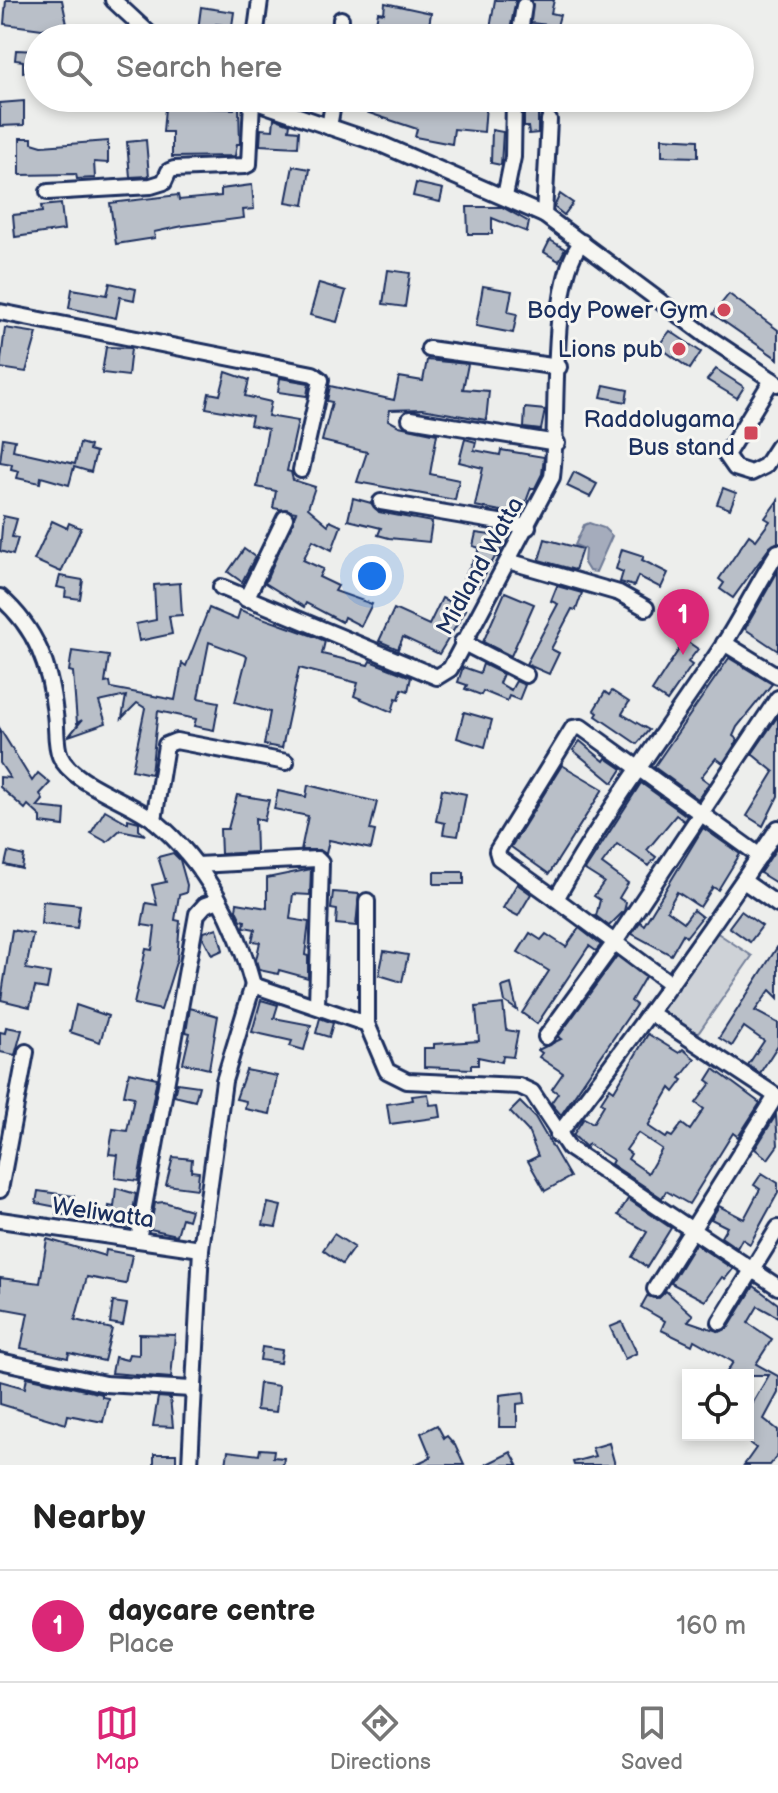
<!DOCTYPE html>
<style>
body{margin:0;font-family:"Balsamiq Sans",sans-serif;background:#f2f2f2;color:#222}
.controls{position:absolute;right:24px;bottom:24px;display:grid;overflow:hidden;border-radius:0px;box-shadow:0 4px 12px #0003}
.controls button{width:72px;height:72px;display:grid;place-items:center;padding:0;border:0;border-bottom:2px solid #e0e0e0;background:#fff;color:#222;font:40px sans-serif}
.you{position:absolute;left:372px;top:576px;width:28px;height:28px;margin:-20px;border:6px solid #fff;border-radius:50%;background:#1a73e8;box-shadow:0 0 0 12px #1a73e833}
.badge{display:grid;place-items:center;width:52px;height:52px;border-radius:50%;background:#db2777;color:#fff;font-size:26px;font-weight:700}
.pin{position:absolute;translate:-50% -66px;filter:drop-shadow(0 2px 4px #0008)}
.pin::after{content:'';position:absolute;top:42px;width:28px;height:24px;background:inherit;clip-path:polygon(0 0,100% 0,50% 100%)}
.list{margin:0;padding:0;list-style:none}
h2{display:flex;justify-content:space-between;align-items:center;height:104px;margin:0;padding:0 32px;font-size:34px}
h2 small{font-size:26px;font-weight:400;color:#767676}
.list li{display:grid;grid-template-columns:52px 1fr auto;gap:24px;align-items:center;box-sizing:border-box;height:112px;padding:0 32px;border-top:2px solid #e0e0e0}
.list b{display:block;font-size:30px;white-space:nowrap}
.list p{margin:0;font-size:26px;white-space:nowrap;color:#767676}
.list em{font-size:26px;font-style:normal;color:#767676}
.icon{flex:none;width:44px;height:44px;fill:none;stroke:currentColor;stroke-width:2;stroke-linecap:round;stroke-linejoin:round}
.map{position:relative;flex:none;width:778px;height:1465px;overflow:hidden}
.search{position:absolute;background:#fff;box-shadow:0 4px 12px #0003;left:24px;right:24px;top:24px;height:88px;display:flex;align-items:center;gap:20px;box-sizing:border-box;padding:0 28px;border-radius:44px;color:#767676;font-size:30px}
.sheet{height:216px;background:#fff}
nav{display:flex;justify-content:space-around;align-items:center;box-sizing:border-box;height:112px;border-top:2px solid #e0e0e0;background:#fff;font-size:22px;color:#767676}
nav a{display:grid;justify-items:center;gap:4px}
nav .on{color:#db2777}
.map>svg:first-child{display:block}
</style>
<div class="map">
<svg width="778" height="1465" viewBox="0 0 778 1465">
<rect width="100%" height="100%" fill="#edeeec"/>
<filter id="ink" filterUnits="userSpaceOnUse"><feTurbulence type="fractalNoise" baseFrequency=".0125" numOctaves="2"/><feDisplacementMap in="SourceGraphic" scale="16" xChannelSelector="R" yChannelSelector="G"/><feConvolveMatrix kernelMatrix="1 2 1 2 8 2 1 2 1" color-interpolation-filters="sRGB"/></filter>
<g filter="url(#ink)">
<path fill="#ced2d7" stroke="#74809a" stroke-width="2" d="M713 930 752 956 697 1035 658 1009Z"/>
<path fill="#a5acbc" stroke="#6e7a96" stroke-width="2" d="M589 523 604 528 612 536 596 572 589 571 584 563 585 549 575 545 584 525Z"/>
<g fill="#b9bfc8" stroke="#1b2f5e" stroke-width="2" fill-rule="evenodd">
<path d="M6 0H62L67 24 42 29 4 24Z"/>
<path d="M495 0H516L509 35 489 34Z"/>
<path d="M532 0H554L551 13 560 15 557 26 531 23Z"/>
<path d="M385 3 431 13 427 38 374 34 378 12 384 13Z"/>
<path d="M201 7 234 12 232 26 216 24 214 38H197Z"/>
<path d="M16 50 38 51V73L23 72V61L15 60Z"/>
<path d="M139 98H208L205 108 234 109 235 105 239 106 240 144H237L235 156 172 157V132H163L165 108 139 102Z"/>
<path d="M344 98H384L383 101 413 109 416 98 486 105 484 132 454 129 452 144 415 137 417 129 357 109H342Z"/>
<path d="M24 101V125L0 126V103Z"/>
<path d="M538 111V133L529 134 528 127H524V113Z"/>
<path d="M274 118 290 124 289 130 299 131 298 147 260 145 261 129 273 130Z"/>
<path d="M492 130 503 132 501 165 491 163Z"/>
<path d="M20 138H32V143L42 146 108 141V163L94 162 95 178 77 179 76 174 20 175Z"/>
<path d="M662 138 698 140V157L662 156Z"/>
<path d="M146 140 149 176 130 177 127 142Z"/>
<path d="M293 166 310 169 304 205 286 202Z"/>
<path d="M416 183 443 189 440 202 413 196Z"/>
<path d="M252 185 254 209 243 210 244 218 183 226 154 232 155 238 116 244 110 203 178 195 179 200 221 196V189Z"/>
<path d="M560 194 573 203 564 215 554 207Z"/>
<path d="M61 204 64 230 15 237 13 215 42 212 41 206Z"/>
<path d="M467 207H502L529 222 527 232 492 218V234H468Z"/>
<path d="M550 240 565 249 559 261 544 252Z"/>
<path d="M388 270 410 273 405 307 383 304Z"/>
<path d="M110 283 136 289 134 300 120 297 116 318 69 308 72 289 107 295Z"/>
<path d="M319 283 346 291 337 322 310 315Z"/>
<path d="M483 286 512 291 508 312 517 314 513 333 476 326Z"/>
<path d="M729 294 778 330V359L713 314Z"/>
<path d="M5 328 37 333 26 372 0 368Z"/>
<path d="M670 331 701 352 690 369 658 346Z"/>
<path d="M106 347 131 348 128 376 102 373Z"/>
<path d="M427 360 468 364 463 389 489 391 486 420 422 409 390 410 388 420 399 426 437 434 430 474 459 480 455 500 357 482 367 452 322 441 332 402 327 401 330 386 394 400 399 377 423 381Z"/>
<path d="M716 369 744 387 737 398 707 380Z"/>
<path d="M226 372 249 380 245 396 271 402 268 416 298 421 287 471 291 472 293 480 315 487 308 508 328 525 330 521 341 526 332 550 313 540 303 560 323 569 319 577 338 586 335 591 372 604 361 626 344 617 342 622 306 603 304 607 265 583 296 512 273 508 276 491 257 487 268 429 250 425 252 416 206 408 209 393 220 395Z"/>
<path d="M280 378 309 383 307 396 278 392Z"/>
<path d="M604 385 628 390 626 402 601 397Z"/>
<path d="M525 408 545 410 541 430 524 428Z"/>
<path d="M3 438 15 440 13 450 75 464 80 443 90 446 89 450 96 452 91 472 74 467 69 485 41 477 40 483 17 478 19 471 11 469 12 464 0 462Z"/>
<path d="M465 439 476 442 474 450 500 455 501 450 544 457 542 474 535 488H531L521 515 475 506 483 468 459 462Z"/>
<path d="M574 472 597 484 590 497 567 486Z"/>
<path d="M723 488 736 493 730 509 717 504Z"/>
<path d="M353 498 371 503 379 512 432 522 429 542 389 538 378 535 381 528 348 520Z"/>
<path d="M778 500V542L770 547 733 598 720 589 724 583 719 579 749 535 756 540 770 521 765 518Z"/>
<path d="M3 516 17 519 12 537 18 538 13 555 0 551Z"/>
<path d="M52 521 67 528 69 523 81 528 61 572 34 560Z"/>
<path d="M476 533 505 537 498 557H495L478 587 463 579 480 548 473 546Z"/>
<path d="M545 539 582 549 575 570 539 560Z"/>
<path d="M244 549 255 557 242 582 228 572Z"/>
<path d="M622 549 644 556 642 560 668 573 661 588 638 576 634 586 620 582 623 572 616 569Z"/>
<path d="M778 571V651L745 629Z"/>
<path d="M60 576 83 580 80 599 65 597 66 589 57 587Z"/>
<path d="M180 583 182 615 169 616 172 634 139 641 136 624 156 620 154 585Z"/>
<path d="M557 586 582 593 576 610 572 609 551 649 559 653 549 674 526 664 558 604 551 601Z"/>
<path d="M505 592 534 604 511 656 483 642Z"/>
<path d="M442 598 466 610 439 654 403 637 398 649 379 641 394 609 429 625Z"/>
<path d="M209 608 237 620 240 610 316 637 325 641 322 654 368 665 370 661 411 677 408 691 402 689 399 699 396 698 392 712 354 696 358 683 299 668 282 748 264 745 270 712 235 702 247 656 209 642 198 698 219 702 214 730 194 726 196 719 158 711 151 774 132 770 145 708 137 703 122 718 126 696 99 702 106 723 69 736 82 720 77 723 73 672 69 671 72 651 109 656 105 683 110 682 111 688 175 700 182 663 186 666Z"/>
<path d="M685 640 698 649 688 662 692 665 667 701 652 691Z"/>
<path d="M729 658 772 684 737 727 733 736 738 740 723 763 716 758 701 777 709 783 698 799 654 767Z"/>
<path d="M483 664 503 674 499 683 511 690 516 681 525 685 519 700 509 696 507 701 483 691 481 695 465 689 467 685 458 682 463 667 480 673Z"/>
<path d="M612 691 629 702 622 714 649 730 637 744 596 716 598 713 594 710 605 692 609 695Z"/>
<path d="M464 712 492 720 485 747 457 738Z"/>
<path d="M778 716V796L763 826 747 816 774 772 752 754Z"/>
<path d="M0 729 32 781 38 773 50 783 40 794 43 800 37 807 65 810 64 826 41 823V817L28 805 25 809 0 787V777L10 778 0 763Z"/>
<path d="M580 741 604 761 606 758 622 769 613 783 573 750Z"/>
<path d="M562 765 603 789 549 874 511 847Z"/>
<path d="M641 783 687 816 684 821 676 815 647 850 656 857 649 866 617 844 602 864 628 883 619 898 626 903 624 911 609 926 596 916 600 900 594 896 604 882 585 870Z"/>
<path d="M308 785 377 802 370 830 375 831 371 849 329 840 326 854 320 850H301L308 816 274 809 278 791 306 797Z"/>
<path d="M442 789 466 794 458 836 443 834 445 823 436 821Z"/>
<path d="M237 795 269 800 264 821 255 818 256 852 221 854 220 829H228Z"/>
<path d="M105 810 128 823V819L139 822V830L145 835 120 830 107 842 91 833Z"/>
<path d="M703 828 740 854 718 890 713 887 700 907 677 892 667 910 684 922 693 910 702 917 686 937 683 934 671 955 632 934 640 922 644 925Z"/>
<path d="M778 846V884L760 873Z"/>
<path d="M8 852 24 856 22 869 5 865Z"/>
<path d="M173 853 180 860 187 885 186 893 179 895 175 920 180 921 177 959 161 1010 134 1004 146 949 152 950 155 927 142 925 146 903 157 905 152 885 166 882 158 857Z"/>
<path d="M311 869 310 895 293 894 290 919 309 922 305 955 308 956V978L279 970 278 974 259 970 256 960 260 942 252 941 255 929 244 927 245 921 241 920 236 910 237 903 267 908V878Z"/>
<rect x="434" y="872" width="30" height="12"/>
<path d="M517 884 531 894 518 916 503 908Z"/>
<path d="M333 892 359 894 356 926 336 924 337 910 331 909Z"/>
<path d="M43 901 80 905 77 928 41 924Z"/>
<path d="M741 911 762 926 750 942 729 927Z"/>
<path d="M217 928 223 950 212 955 203 937 204 932Z"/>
<path d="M579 928 601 945 596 951 589 946 537 1024 522 1013 549 971 518 952 530 933 541 940 546 934 566 947Z"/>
<path d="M12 930 33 934 26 969 50 973 47 989 35 987 30 1007 1 1000Z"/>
<path d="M778 946V998L770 990 755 1011 778 1023V1045L760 1073 748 1065 764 1041 744 1027 732 1046 719 1038Z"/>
<path d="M384 951 408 955 402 982 379 975Z"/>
<path d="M617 956 645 977 631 1001 636 1005 561 1115 551 1103 558 1093 552 1089 563 1073 539 1057 542 1053 538 1050 561 1039 558 1037Z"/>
<path d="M511 984 517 1010 505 1002 502 987Z"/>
<path d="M261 1000 278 1005 274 1018 311 1025 304 1050 290 1046 292 1041 252 1032Z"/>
<path d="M503 1004 506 1030 518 1032 513 1057 503 1056 502 1062 478 1057V1065H471V1069L424 1067V1048H434V1044L479 1041 476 1007Z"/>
<path d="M76 1005 108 1016 100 1042 70 1032Z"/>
<path d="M190 1008 218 1016 209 1069 183 1063 190 1033 186 1032Z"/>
<path d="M320 1018 333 1023 329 1037 316 1033Z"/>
<path d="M6 1027 22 1030 15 1055 0 1052V1032L5 1033Z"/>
<path d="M648 1034 679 1053 683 1049 695 1059 680 1078 683 1080 674 1092 670 1088 648 1126 666 1138 668 1135 672 1137 682 1124 690 1130 704 1109 696 1103 711 1083 707 1080 714 1069 760 1103 738 1137 733 1133 689 1204 666 1191 662 1198 611 1164 613 1160 588 1144 586 1147 573 1135 584 1118 593 1123 604 1105 601 1102 610 1088 614 1091ZM638 1133 662 1149 648 1173 628 1159 631 1154 626 1150Z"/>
<path d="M246 1070 277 1076 270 1114 245 1109 246 1101 236 1099Z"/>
<path d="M129 1072 157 1078 138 1181 115 1178 118 1155 109 1154 113 1129 127 1131 134 1097 124 1095Z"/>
<path d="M177 1083 199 1086 195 1101 174 1096Z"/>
<path d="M428 1094 430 1105 439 1104 441 1117 390 1124 387 1104 413 1100 412 1096Z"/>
<path d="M520 1102 535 1117 570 1177 545 1191 528 1161 538 1156 528 1131 510 1112Z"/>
<path d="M776 1115 778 1145 768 1159 755 1149Z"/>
<path d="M173 1157 192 1159 191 1171 199 1172 197 1189 166 1185Z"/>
<path d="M762 1173 778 1183V1193L750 1244 742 1239 737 1248 721 1237 727 1227 711 1219 719 1206 744 1219 760 1189 754 1185Z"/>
<path d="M116 1188 136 1194 130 1227 107 1221 109 1206 114 1207Z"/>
<path d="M38 1191 74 1196 71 1216 56 1214 57 1207 36 1203Z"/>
<path d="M628 1199 671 1228 647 1267 632 1257 647 1232 618 1215Z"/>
<path d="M164 1202 191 1210 188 1220 182 1218 177 1235 150 1229 155 1203Z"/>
<path d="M268 1203 281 1206 276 1227 263 1225Z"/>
<path d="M334 1234 354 1247 342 1264 323 1250Z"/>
<path d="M47 1239 105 1256 106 1250 132 1255 126 1284 87 1277 75 1320 112 1329 104 1361 69 1353 68 1358 21 1348 28 1313 0 1308V1278L40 1283Z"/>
<path d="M695 1244 733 1269 725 1279 722 1277 705 1301 671 1283Z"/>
<path d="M754 1286 778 1304V1317L758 1306 748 1323 772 1339 756 1364 778 1376V1393L764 1419 778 1430V1455L770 1465H744L756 1448 748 1442V1411L769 1375H725L733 1362 694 1340 692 1345 661 1330 665 1321 641 1307 647 1296 659 1298 666 1291 693 1315 688 1321 720 1332 729 1327Z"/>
<path d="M113 1302 127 1304 123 1325 110 1323Z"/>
<path d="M622 1322 637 1353 625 1359 610 1327Z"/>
<path d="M139 1334 175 1335 171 1378 112 1373 115 1357 127 1360 129 1354 139 1355Z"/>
<path d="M262 1347 282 1350 280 1363 260 1360Z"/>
<path d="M27 1377 102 1394V1397L108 1398 103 1422 68 1415 66 1424 0 1404V1381L25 1388Z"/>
<path d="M259 1383 279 1386 276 1412 256 1410Z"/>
<path d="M524 1392 525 1403 517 1404V1427H499L500 1395Z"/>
<path d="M158 1397 170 1398 173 1427 153 1426Z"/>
<path d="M437 1425 444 1438 447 1436 455 1445 464 1465H414L431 1457 421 1433Z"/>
<path d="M609 1443 615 1465H574L573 1462 595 1456 592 1448Z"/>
<path d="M260 1449 274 1450 273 1457 284 1458 283 1465H226L228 1451 259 1455Z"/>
<path d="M511 1452 518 1465H485Z"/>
<rect x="154" y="1454" width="22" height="11"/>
</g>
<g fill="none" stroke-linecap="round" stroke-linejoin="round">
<g stroke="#1b2f5e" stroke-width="20">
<g id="minor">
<path d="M113 0 154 38"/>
<path d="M255 38 260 0"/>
<path d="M340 38 341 19"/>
<path d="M519 38 524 6"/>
<path d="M245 98 383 145 544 215 708 337 778 384"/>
<path d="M329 127 334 98"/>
<path d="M48 192 151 186 164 182 169 171 174 169 245 166 249 164 252 100"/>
<path d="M505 196 513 157 514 98"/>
<path d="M544 215 549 120"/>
<path d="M0 312 313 374 321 380 301 470"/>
<path d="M429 349 559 367"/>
<path d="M772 380 726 455 735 468 751 473 765 466 778 446"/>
<path d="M410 419 557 443"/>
<path d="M381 502 528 527"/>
<path d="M508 561 619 593 646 608"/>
<path d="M221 587 437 677 450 669 552 477C559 421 548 279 582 242"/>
<path d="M0 597C37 629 50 667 55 714 57 726 55 745 60 756 72 784 131 801 155 821 205 863 237 923 253 985"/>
<path d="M246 599 285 518"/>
<path d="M462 642 526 675"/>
<path d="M724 643 778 676"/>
<path d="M154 820 166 745 176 741 286 762"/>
<path d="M760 856 581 727 573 728 497 851 499 858 556 899C605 811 666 731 722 647 742 616 758 583 778 552"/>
<path d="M197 865 317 859 321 863 317 1005"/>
<path d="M745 882 778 905"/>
<path d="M556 899 671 984"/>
<path d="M253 985 367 1024 387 1071 407 1081 519 1086 532 1092 569 1148 778 1287"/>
<path d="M652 1014 778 1097"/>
<path d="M367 1024V901"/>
<path d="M546 1037 615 942 778 698"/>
<path d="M558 1135C635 1035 708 934 778 828"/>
<path d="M0 1190 26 1052"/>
<path d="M0 1220 201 1249"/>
<path d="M138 1240 197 914 205 905 219 900"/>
<path d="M655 1289 776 1096"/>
<path d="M720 1322 778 1228"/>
<path d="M0 1361 105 1384 191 1389"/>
<path d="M190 1465 201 1249 224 1081 253 985"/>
</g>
</g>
<use href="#minor" stroke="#f6f6f2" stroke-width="14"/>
</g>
</g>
<g fill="#d1495b" stroke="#f6f6f2" stroke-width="3">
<circle cx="724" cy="310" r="8"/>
<circle cx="679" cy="349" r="8"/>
<rect x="743" y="425" width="16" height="16" rx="4"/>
</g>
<g text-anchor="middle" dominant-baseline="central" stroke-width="6" stroke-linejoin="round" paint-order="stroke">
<g font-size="24" fill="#1b2f5e" stroke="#f6f6f2" text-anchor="end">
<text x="708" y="310">Body Power Gym</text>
<text x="663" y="349">Lions pub</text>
<text x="735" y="419">Raddolugama<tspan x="735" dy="28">Bus stand</tspan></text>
</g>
<g font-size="24" fill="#1b2f5e" stroke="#f6f6f2">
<text transform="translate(480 566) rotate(-61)">Midland Watta</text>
<text transform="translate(103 1213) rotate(8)">Weliwatta</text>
</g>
</g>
</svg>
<div class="controls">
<button><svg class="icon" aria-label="locate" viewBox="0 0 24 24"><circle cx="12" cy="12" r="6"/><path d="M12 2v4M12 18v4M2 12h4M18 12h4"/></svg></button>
</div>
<div class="you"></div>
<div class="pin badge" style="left:683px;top:655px">1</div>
<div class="search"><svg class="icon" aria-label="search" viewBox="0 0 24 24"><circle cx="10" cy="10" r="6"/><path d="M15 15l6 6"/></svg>Search here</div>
</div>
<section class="sheet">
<h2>Nearby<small></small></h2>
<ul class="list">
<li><span class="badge">1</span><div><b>daycare centre</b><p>Place</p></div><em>160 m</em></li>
</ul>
</section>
<nav>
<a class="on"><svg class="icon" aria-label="map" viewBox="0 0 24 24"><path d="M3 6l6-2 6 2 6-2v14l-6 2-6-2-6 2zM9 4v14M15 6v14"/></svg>Map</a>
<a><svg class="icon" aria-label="directions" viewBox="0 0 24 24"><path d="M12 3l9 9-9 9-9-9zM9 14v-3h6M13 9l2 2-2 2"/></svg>Directions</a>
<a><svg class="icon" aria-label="saved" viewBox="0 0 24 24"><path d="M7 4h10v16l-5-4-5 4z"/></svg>Saved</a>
</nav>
